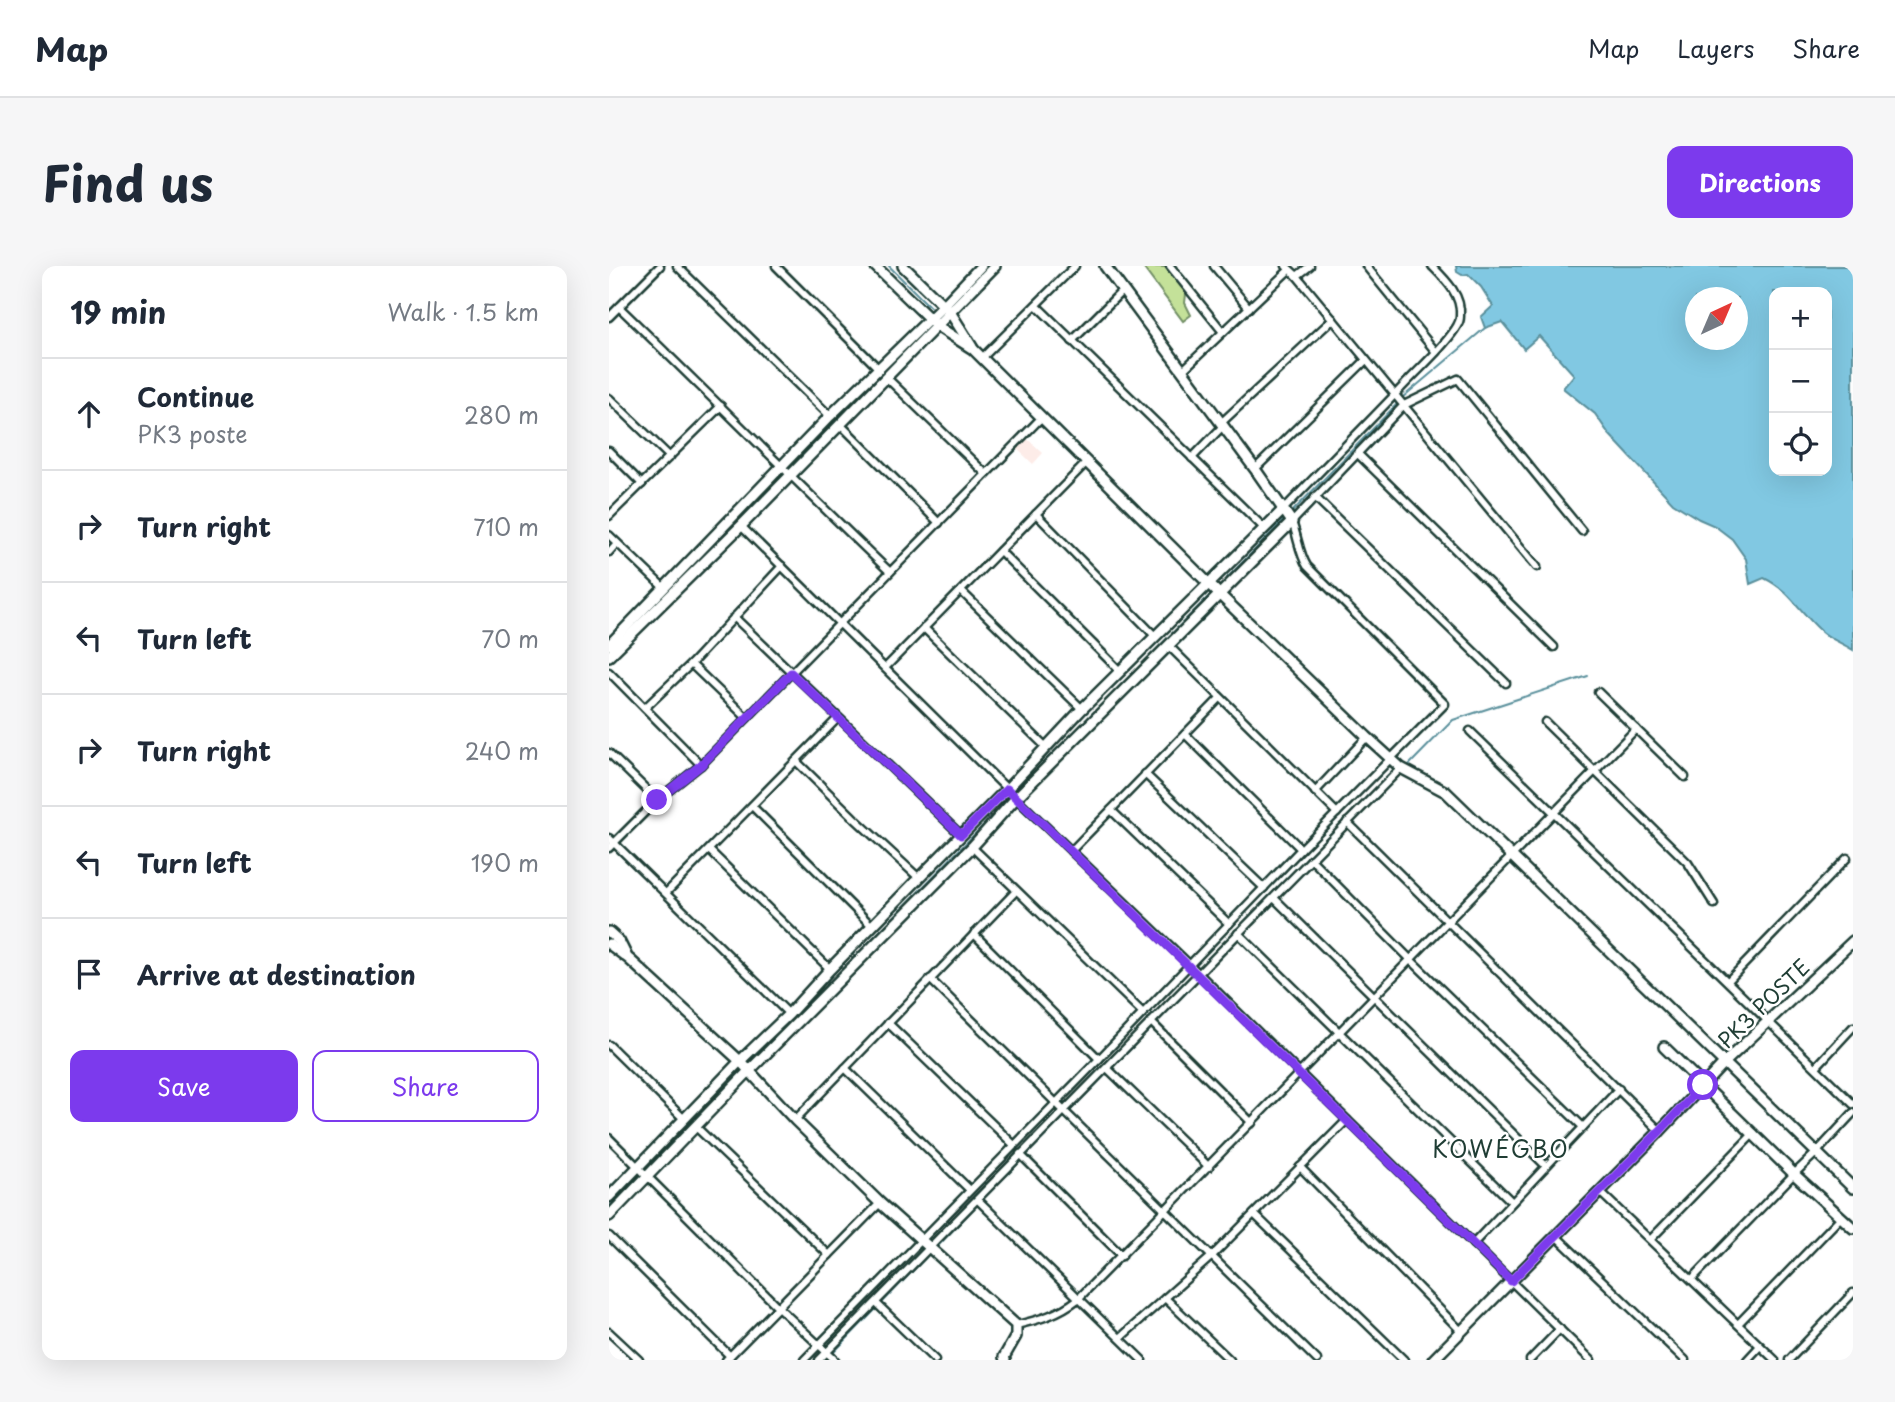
<!DOCTYPE html>
<meta charset="utf-8">
<style>
body{margin:0;font-family:"Playpen Sans",sans-serif;background:#f6f6f7;color:#1f2937}
.controls{position:absolute;right:21px;top:21px;display:grid;overflow:hidden;border-radius:14px;box-shadow:0 7px 28px #0002}
.controls button{width:63px;height:63px;display:grid;place-items:center;padding:0;border:0;border-bottom:2px solid #e0e1e3;background:#fff;color:#1f2937;font:35px sans-serif}
.compass{position:absolute;left:1076px;top:21px;width:63px;height:63px;border-radius:50%;background:#fff;box-shadow:0 7px 28px #0002;rotate:44deg}
.stop{position:absolute;width:21px;height:21px;margin:-16px;border:5px solid #7c3aed;border-radius:50%;background:#fff}
.stop.end{background:#7c3aed;border-color:#fff;box-shadow:0 2px 7px #0008}
.list{margin:0;padding:0;list-style:none}
h2{display:flex;justify-content:space-between;align-items:center;height:91px;margin:0;padding:0 28px;font-size:30px}
h2 small{font-size:23px;font-weight:400;color:#747a83}
.list li{display:grid;grid-template-columns:46px 1fr auto;gap:21px;align-items:center;box-sizing:border-box;height:112px;padding:0 28px;border-top:2px solid #e0e1e3}
.list b{display:block;font-size:26px;white-space:nowrap}
.list p{margin:0;font-size:23px;white-space:nowrap;color:#747a83}
.list em{font-size:23px;font-style:normal;color:#747a83}
.actions{display:flex;gap:14px;padding:21px 28px}
.actions a{flex:1;padding:16px 0;border:2px solid #7c3aed;border-radius:14px;text-align:center;font-size:24px;color:#7c3aed}
.actions .main{background:#7c3aed;color:#fff}
.icon{flex:none;width:38px;height:38px;fill:none;stroke:currentColor;stroke-width:2;stroke-linecap:round;stroke-linejoin:round}
.map{position:relative;flex:none;width:1244px;height:1094px;overflow:hidden;border-radius:14px}
header{display:flex;align-items:center;gap:42px;box-sizing:border-box;height:98px;padding:0 35px;background:#fff;border-bottom:2px solid #e0e1e3}
header strong{font-size:33px}
nav{display:flex;gap:38px;margin-inline-start:auto;font-size:24px}
.intro{display:flex;align-items:center;justify-content:space-between;box-sizing:border-box;height:168px;padding:0 42px}
h1{margin:0;font-size:49px}
.button{padding:18px 32px;border-radius:14px;background:#7c3aed;color:#fff;font-size:24px;font-weight:700}
main{display:flex;gap:42px;padding:0 42px}
aside{flex:1;background:#fff;border-radius:14px;box-shadow:0 7px 28px #0002}
.map>svg:first-child{display:block}
</style>
<header>
<strong>Map</strong>
<nav><a>Map</a><a>Layers</a><a>Share</a></nav>
</header>
<div class="intro"><h1>Find us</h1><a class="button">Directions</a></div>
<main>
<aside>
<h2>19 min<small>Walk · 1.5 km</small></h2>
<ul class="list">
<li><svg class="icon" aria-label="ahead" viewBox="0 0 24 24"><path d="M12 20V5M6 11l6-6 6 6"/></svg><div><b>Continue</b><p>PK3 poste</p></div><em>280 m</em></li>
<li><svg class="icon" aria-label="right" viewBox="0 0 24 24"><path d="M7 20v-9h11M14 6l5 5-5 5"/></svg><div><b>Turn right</b></div><em>710 m</em></li>
<li><svg class="icon" aria-label="left" viewBox="0 0 24 24"><path d="M17 20v-9H6M10 6l-5 5 5 5"/></svg><div><b>Turn left</b></div><em>70 m</em></li>
<li><svg class="icon" aria-label="right" viewBox="0 0 24 24"><path d="M7 20v-9h11M14 6l5 5-5 5"/></svg><div><b>Turn right</b></div><em>240 m</em></li>
<li><svg class="icon" aria-label="left" viewBox="0 0 24 24"><path d="M17 20v-9H6M10 6l-5 5 5 5"/></svg><div><b>Turn left</b></div><em>190 m</em></li>
<li><svg class="icon" aria-label="arrive" viewBox="0 0 24 24"><path d="M6 21V4h12l-3 4 3 4H6"/></svg><div><b>Arrive at destination</b></div></li>
</ul>
<div class="actions"><a class="main">Save</a><a>Share</a></div>
</aside>
<div class="map">
<svg width="1244" height="1094" viewBox="0 0 1244 1094">
<rect width="100%" height="100%" fill="#fff"/>
<filter id="ink" filterUnits="userSpaceOnUse"><feTurbulence type="fractalNoise" baseFrequency=".0143" numOctaves="2"/><feDisplacementMap in="SourceGraphic" scale="14" xChannelSelector="R" yChannelSelector="G"/><feConvolveMatrix kernelMatrix="1 2 1 2 8 2 1 2 1" color-interpolation-filters="sRGB"/></filter>
<g filter="url(#ink)">
<path fill="#fdece8" d="M415 170 434 187 424 198 405 180Z"/>
<path fill="#c4e199" stroke="#728f66" stroke-width="2" d="M533 0 557 1 575 24 577 28 576 37 582 49 574 55Z"/>
<path fill="#81c8e2" stroke="#5a909c" stroke-width="2" fill-rule="evenodd" d="M847 0H1244V384C1233 377 1220 373 1211 364 1190 345 1182 325 1155 312L1141 318 1137 293 1123 273 1106 260 1090 253 1064 237 1000 168 986 148 954 122 965 109 930 70 915 83 893 56 876 62 872 51 884 40 872 21 859 8 853 9 848 6ZM1165 26H1218V205H1165ZM1086 32H1128V74H1086Z"/>
<g fill="none" stroke-linecap="round" stroke-linejoin="round">
<g stroke="#5a909c" stroke-width="2">
<path d="M280 0 321 41"/>
<path d="M794 131 876 62"/>
<path d="M184 197 276 103"/>
<path d="M682 247 788 138"/>
<path d="M85 297 170 210"/>
<path d="M618 312 676 253"/>
<path d="M799 500 844 454 979 410"/>
<path d="M411 522 602 328"/>
<path d="M707 593 789 510"/>
<path d="M634 668 703 597"/>
<path d="M595 708 630 672"/>
<path d="M143 796 401 532"/>
<path d="M460 846 591 712"/>
<path d="M38 902 132 806"/>
<path d="M374 933 456 850"/>
<path d="M0 941 33 908"/>
<path d="M328 981 370 937"/>
<path d="M271 1039 321 987"/>
<path d="M224 1087 267 1043"/>
<path d="M217 1094 218 1093"/>
</g>
<g stroke="#1f3d34" stroke-width="11">
<g id="street">
<path d="M68 0 221 150"/>
<path d="M167 0 269 102"/>
<path d="M561 0 614 66"/>
<path d="M605 0 640 42"/>
<path d="M677 0 688 10 928 301"/>
<path d="M757 0 827 86"/>
<path d="M688 10 701 0"/>
<path d="M427 39 656 263"/>
<path d="M10 41C101 129 190 219 281 306"/>
<path d="M0 51 51 0"/>
<path d="M463 75 514 24"/>
<path d="M373 92 466 0"/>
<path d="M573 105 680 4"/>
<path d="M278 112 377 208"/>
<path d="M0 132 61 191"/>
<path d="M612 157 724 53"/>
<path d="M231 158 330 257"/>
<path d="M0 185 33 218"/>
<path d="M749 188 945 381"/>
<path d="M583 192 614 160"/>
<path d="M646 203 757 94"/>
<path d="M706 231 897 417"/>
<path d="M674 244C715 201 757 159 798 116 813 100 837 79 848 60 850 57 851 53 851 50 853 29 836 13 823 0"/>
<path d="M427 248 546 370"/>
<path d="M0 250 112 140"/>
<path d="M132 260 407 532 581 699 982 1094"/>
<path d="M0 269 54 321"/>
<path d="M391 285 512 406"/>
<path d="M0 286 8 277"/>
<path d="M352 325 473 443"/>
<path d="M125 351 352 569"/>
<path d="M315 362 437 481"/>
<path d="M561 381 728 547"/>
<path d="M82 398 138 452"/>
<path d="M276 402 478 196"/>
<path d="M0 406 92 499"/>
<path d="M989 426 1076 511"/>
<path d="M36 442 82 398 173 300"/>
<path d="M936 456 1079 597 1105 638"/>
<path d="M861 465 1244 838"/>
<path d="M576 468 692 583"/>
<path d="M0 487 48 534"/>
<path d="M187 495 244 551 310 612"/>
<path d="M536 508 655 622"/>
<path d="M706 526 758 471"/>
<path d="M143 540 263 660"/>
<path d="M502 544 620 658"/>
<path d="M738 556 1051 865"/>
<path d="M0 572 180 748"/>
<path d="M363 581 534 747"/>
<path d="M0 582 48 534 92 499 433 151"/>
<path d="M100 584 221 703"/>
<path d="M462 585 611 432"/>
<path d="M702 593 802 694 974 861"/>
<path d="M57 627 229 452"/>
<path d="M665 632 937 900"/>
<path d="M629 667 903 936"/>
<path d="M365 668 490 793"/>
<path d="M321 713 708 1094"/>
<path d="M1119 715 1238 592"/>
<path d="M542 756 643 857"/>
<path d="M279 757 405 879"/>
<path d="M0 779 75 853"/>
<path d="M1207 801 1244 761"/>
<path d="M236 802 361 924"/>
<path d="M498 802 600 901"/>
<path d="M186 854 407 625"/>
<path d="M87 861 220 989"/>
<path d="M0 872 169 1041 226 1094"/>
<path d="M411 888 513 990"/>
<path d="M691 901 852 1065"/>
<path d="M991 926 1166 1094"/>
<path d="M369 934 533 1094"/>
<path d="M645 948 795 1094"/>
<path d="M0 970 121 1090"/>
<path d="M947 970 1076 1094"/>
<path d="M1042 973 1145 867"/>
<path d="M864 978 1010 823"/>
<path d="M1083 1013 1185 908 1207 887 1244 847"/>
<path d="M556 1032 621 1094"/>
<path d="M267 1037 326 1094"/>
<path d="M1129 1058 1232 951"/>
<path d="M407 1059C430 1054 450 1048 469 1033L1027 463"/>
<path d="M0 1066 30 1094"/>
<path d="M511 1072 602 991 738 854"/>
<path d="M117 1094 271 937"/>
<path d="M195 1094 490 793 692 583 836 438 698 300C690 287 689 271 683 256L795 139 849 113 973 265"/>
<path d="M210 1094 792 502"/>
<path d="M921 1094 951 1063"/>
<path d="M1138 1094 1151 1080"/>
<path d="M1180 1094 1244 1027"/>
</g>
</g>
<g stroke="#1f3d34" stroke-width="14">
<g id="secondary">
<path d="M266 0 328 60 364 83 610 328 758 471 792 502 837 526 1244 922"/>
<path d="M294 0 341 46 363 81"/>
<path d="M0 379 221 150 335 39 372 0"/>
<path d="M0 390 132 260 386 0"/>
<path d="M0 666 10 675 17 689"/>
<path d="M0 678 20 693 131 795 186 854 271 937 407 1059V1070L395 1091 396 1094"/>
<path d="M1055 781 1185 908 1244 962"/>
<path d="M0 931 131 795 180 748 221 703 310 612 398 523 473 443 674 244"/>
<path d="M0 950 140 805 363 581 407 532 683 256 646 203 496 0"/>
<path d="M824 1094 1051 865 1115 797 1244 675"/>
</g>
</g>
<use href="#street" stroke="#fff" stroke-width="6"/>
<use href="#secondary" stroke="#fff" stroke-width="9"/>
</g>
</g>
<g fill="none" stroke-linecap="round" stroke-linejoin="round" filter="url(#ink)">
<path stroke="#7c3aed" stroke-width="9" d="M48 534 92 499 182 407 352 569 398 523 902 1015 1051 865 1094 819"/>
</g>
<g text-anchor="middle" dominant-baseline="central" stroke-width="5" stroke-linejoin="round" paint-order="stroke">
<g font-size="21" fill="#1f3d34" stroke="#fff">
<text transform="translate(1154 737) rotate(-44)">PK3 POSTE</text>
</g>
<g font-size="23" letter-spacing="2" fill="#1f3d34" stroke="#fff">
<text x="892" y="882">KOWÉGBO</text>
</g>
</g>
</svg>
<div class="controls">
<button>+</button>
<button>−</button>
<button><svg class="icon" aria-label="locate" viewBox="0 0 24 24"><circle cx="12" cy="12" r="6"/><path d="M12 2v4M12 18v4M2 12h4M18 12h4"/></svg></button>
</div>
<svg class="compass" viewBox="-18 -18 36 36"><path d="M0-13l5 13h-10z" fill="#e53935"/><path d="M0 13l5-13h-10z" fill="#747a83"/></svg>
<div class="stop" style="left:1094px;top:819px"></div>
<div class="stop end" style="left:48px;top:534px"></div>
</div>
</main>
